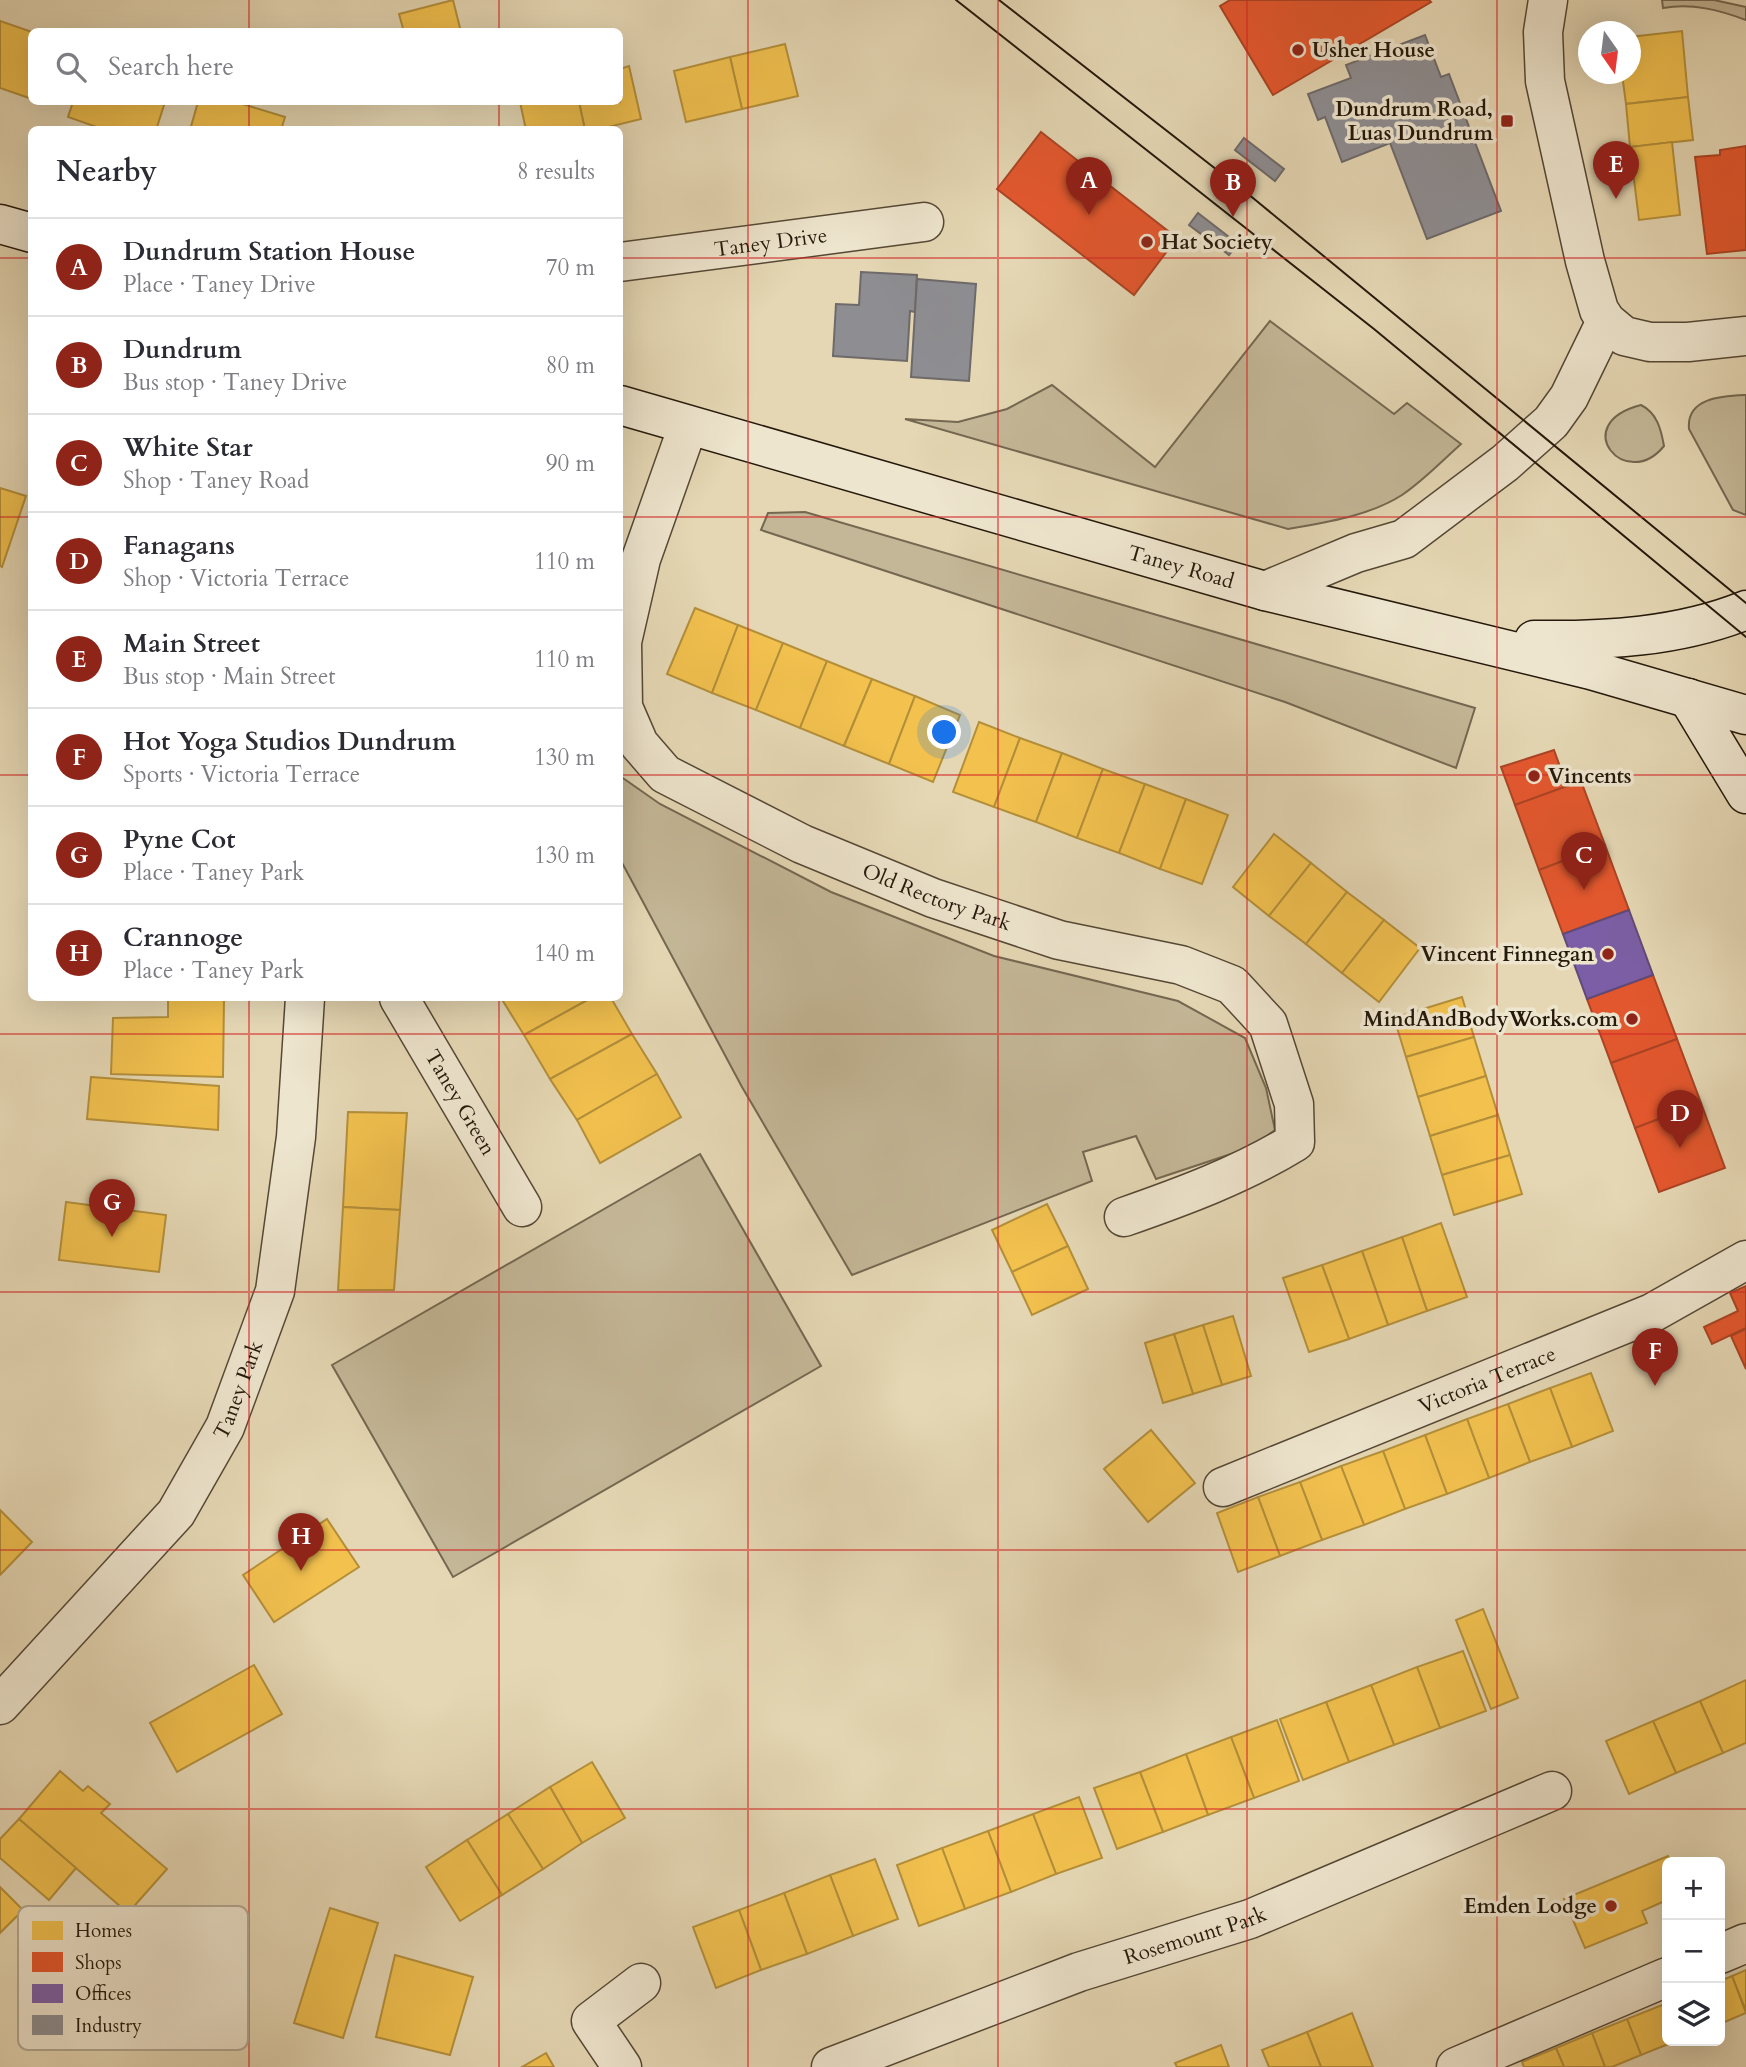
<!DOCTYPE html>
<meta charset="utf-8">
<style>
body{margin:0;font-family:Cardo,serif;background:#f7f7f7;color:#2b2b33}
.controls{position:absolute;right:21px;bottom:21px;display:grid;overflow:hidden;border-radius:10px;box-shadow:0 7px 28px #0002}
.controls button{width:63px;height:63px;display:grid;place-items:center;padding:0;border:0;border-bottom:2px solid #e1e1e2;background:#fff;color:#2b2b33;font:35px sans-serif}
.compass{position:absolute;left:1578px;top:21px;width:63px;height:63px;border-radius:50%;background:#fff;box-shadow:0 7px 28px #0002;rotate:166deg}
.you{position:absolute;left:945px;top:733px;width:24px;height:24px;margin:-18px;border:5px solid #fff;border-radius:50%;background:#1a73e8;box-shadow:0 0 0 10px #1a73e833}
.badge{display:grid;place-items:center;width:46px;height:46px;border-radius:50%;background:#8f2418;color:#fff;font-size:23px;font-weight:700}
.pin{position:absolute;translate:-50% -58px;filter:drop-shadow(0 2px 4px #0008)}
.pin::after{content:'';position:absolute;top:37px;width:24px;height:21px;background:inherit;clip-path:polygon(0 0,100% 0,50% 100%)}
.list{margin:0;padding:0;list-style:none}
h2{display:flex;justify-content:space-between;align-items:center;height:91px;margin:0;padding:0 28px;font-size:30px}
h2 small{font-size:23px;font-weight:400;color:#7c7c81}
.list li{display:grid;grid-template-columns:46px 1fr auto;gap:21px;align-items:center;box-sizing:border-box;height:98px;padding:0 28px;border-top:2px solid #e1e1e2}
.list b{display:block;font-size:26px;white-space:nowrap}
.list p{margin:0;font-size:23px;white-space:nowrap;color:#7c7c81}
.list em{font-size:23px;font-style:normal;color:#7c7c81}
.icon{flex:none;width:38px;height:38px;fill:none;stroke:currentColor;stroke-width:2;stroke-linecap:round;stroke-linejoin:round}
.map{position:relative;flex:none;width:1746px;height:2067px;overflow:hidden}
.search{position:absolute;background:#fff;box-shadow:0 7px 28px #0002;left:28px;top:28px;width:595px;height:77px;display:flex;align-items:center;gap:18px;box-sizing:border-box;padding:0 24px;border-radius:10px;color:#7c7c81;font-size:26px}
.panel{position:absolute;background:#fff;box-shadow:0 7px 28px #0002;left:28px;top:126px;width:595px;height:875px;border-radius:10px}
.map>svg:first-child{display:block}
</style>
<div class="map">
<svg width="1746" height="2067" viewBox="0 0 1746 2067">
<rect width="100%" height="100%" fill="#e5d7b4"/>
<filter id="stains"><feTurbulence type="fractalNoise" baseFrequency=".00286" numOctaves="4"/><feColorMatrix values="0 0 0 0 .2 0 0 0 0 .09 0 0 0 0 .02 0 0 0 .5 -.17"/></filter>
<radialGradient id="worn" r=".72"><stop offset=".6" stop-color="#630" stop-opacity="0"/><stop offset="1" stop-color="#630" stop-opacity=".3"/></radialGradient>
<g fill="#c4b797" stroke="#746851" stroke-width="2">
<path d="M1662 0H1714L1746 7V20C1719 10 1693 3 1663 8Z"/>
<path d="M1270 321 1394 414 1407 403 1461 444C1442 461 1423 481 1402 495 1369 516 1327 522 1288 529L905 419 958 422 1007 409 1052 385 1155 467Z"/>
<path d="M1746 395V515L1733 510 1689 429C1686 397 1724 396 1746 395Z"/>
<path d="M1641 405C1657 413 1661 429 1664 446 1626 493 1567 424 1641 405Z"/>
<path d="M805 512 1475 708 1456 768 1285 702 761 530 768 513Z"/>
<path d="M620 776 660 804 831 892 994 956 1178 1001 1245 1038 1266 1088 1275 1130 1252 1147 1156 1179 1136 1136 1083 1152 1092 1181 852 1275 742 1087 620 859Z"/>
<path d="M700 1154 821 1366 453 1577 332 1365Z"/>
</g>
<g fill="#f2c14e" stroke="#b48f3a" stroke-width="2">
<path d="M453 0 461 32H404L399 14Z"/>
<path d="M0 21 32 32V99L0 88Z"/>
<path d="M1682 31 1688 97 1626 104 1622 74H1630V37Z"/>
<path d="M785 44 798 96 742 109 730 57Z"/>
<path d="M730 57 742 109 686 122 674 71Z"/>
<path d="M629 66 641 119 596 130H585L579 102H620V69Z"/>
<path d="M1688 97 1693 140 1630 147 1626 104Z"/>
<path d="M73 102H165L156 130H105L68 117Z"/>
<path d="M198 102H236L285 117 281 130H190Z"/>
<path d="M520 102H579L585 130H526Z"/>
<path d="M1672 142 1680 215 1639 220 1630 147Z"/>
<path d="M0 488 26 496 2 567 0 566Z"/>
<path d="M695 608 738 625 712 693 667 674Z"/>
<path d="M738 625 783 643 756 710 712 693Z"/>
<path d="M783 643 827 661 800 728 756 710Z"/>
<path d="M827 661 872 679 844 746 800 728Z"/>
<path d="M872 679 915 696 889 764 844 746Z"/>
<path d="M915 696 960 715 933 782 889 764Z"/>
<path d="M979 722 1020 738 994 807 953 792Z"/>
<path d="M1020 738 1062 753 1036 822 994 807Z"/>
<path d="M1062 753 1103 769 1077 838 1036 822Z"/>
<path d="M1103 769 1145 784 1119 853 1077 838Z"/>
<path d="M1145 784 1186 799 1160 869 1119 853Z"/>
<path d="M1186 799 1228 815 1202 884 1160 869Z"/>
<path d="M1274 834 1311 863 1269 916 1233 887Z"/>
<path d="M1311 863 1347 892 1306 944 1269 916Z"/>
<path d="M1347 892 1384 920 1342 973 1306 944Z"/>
<path d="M1384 920 1420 948 1379 1002 1342 973Z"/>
<path d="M1462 997 1474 1037 1406 1057 1394 1018Z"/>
<path d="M168 998H224L223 1077 111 1074 113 1018 168 1017Z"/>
<path d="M501 998H591L524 1035Z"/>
<path d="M591 998H611L632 1034 550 1079 524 1035Z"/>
<path d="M632 1034 657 1074 577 1120 550 1079Z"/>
<path d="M1474 1037 1486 1076 1418 1097 1406 1057Z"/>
<path d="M657 1074 681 1117 600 1163 577 1120Z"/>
<path d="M1486 1076 1498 1115 1430 1136 1418 1097Z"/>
<path d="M91 1077 219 1086 218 1130 87 1119Z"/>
<path d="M348 1112 407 1113 400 1210 343 1207Z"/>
<path d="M1498 1115 1510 1155 1442 1175 1430 1136Z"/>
<path d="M1510 1155 1522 1194 1454 1215 1442 1175Z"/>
<path d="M66 1202 166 1215 159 1272 59 1260Z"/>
<path d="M1047 1204 1068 1246 1012 1272 992 1230Z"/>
<path d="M343 1207 400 1210 394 1290H338Z"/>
<path d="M1441 1223 1467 1297 1427 1311 1402 1237Z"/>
<path d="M1402 1237 1427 1311 1388 1325 1362 1251Z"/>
<path d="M1068 1246 1088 1289 1032 1315 1012 1272Z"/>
<path d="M1362 1251 1388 1325 1349 1339 1322 1265Z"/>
<path d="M1322 1265 1349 1339 1309 1352 1283 1278Z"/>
<path d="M1233 1316 1251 1376 1222 1385 1203 1325Z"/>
<path d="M1203 1325 1222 1385 1193 1394 1174 1334Z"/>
<path d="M1174 1334 1193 1394 1163 1403 1145 1343Z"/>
<path d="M1591 1373 1613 1431 1572 1447 1550 1388Z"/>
<path d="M1550 1388 1572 1447 1530 1462 1508 1404Z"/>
<path d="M1508 1404 1530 1462 1489 1478 1467 1419Z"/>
<path d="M1467 1419 1489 1478 1447 1494 1425 1435Z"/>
<path d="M1151 1430 1195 1483 1148 1522 1104 1469Z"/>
<path d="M1425 1435 1447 1494 1405 1509 1383 1451Z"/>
<path d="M1383 1451 1405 1509 1364 1525 1341 1466Z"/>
<path d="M1341 1466 1364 1525 1322 1540 1300 1482Z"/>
<path d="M1300 1482 1322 1540 1280 1556 1258 1497Z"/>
<path d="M1258 1497 1280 1556 1238 1572 1217 1513Z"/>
<path d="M0 1510 32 1542 0 1575Z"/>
<path d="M327 1519 359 1567 274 1622 243 1575Z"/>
<path d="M1483 1609 1518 1698 1491 1709 1456 1620Z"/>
<path d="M1463 1651 1486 1711 1440 1728 1417 1667Z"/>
<path d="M254 1665 282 1714 177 1772 150 1723Z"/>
<path d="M1417 1667 1440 1728 1394 1745 1371 1685Z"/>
<path d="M1746 1680V1743L1723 1753 1700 1701Z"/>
<path d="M1371 1685 1394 1745 1349 1762 1326 1702Z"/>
<path d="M1700 1701 1723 1753 1676 1773 1653 1721Z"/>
<path d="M1326 1702 1349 1762 1303 1780 1280 1719Z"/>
<path d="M1277 1720 1299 1781 1254 1798 1231 1737Z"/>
<path d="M1653 1721 1676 1773 1629 1794 1606 1741Z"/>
<path d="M1231 1737 1254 1798 1208 1815 1186 1754Z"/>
<path d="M1186 1754 1208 1815 1163 1832 1140 1772Z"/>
<path d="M592 1762 625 1818 582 1843 550 1787Z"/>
<path d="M60 1771 83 1791 88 1786 110 1804 101 1813 167 1869 128 1913 19 1819Z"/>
<path d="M1140 1772 1163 1832 1117 1849 1094 1788Z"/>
<path d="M550 1787 582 1843 543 1869 508 1814Z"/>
<path d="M1079 1797 1102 1858 1056 1874 1033 1814Z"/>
<path d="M508 1814 543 1869 502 1895 467 1840Z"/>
<path d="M1033 1814 1056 1874 1011 1892 988 1831Z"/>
<path d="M19 1819 76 1868 49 1900 0 1858V1839Z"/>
<path d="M988 1831 1011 1892 965 1909 942 1848Z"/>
<path d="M467 1840 502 1895 460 1921 426 1867Z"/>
<path d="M942 1848 965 1909 919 1926 897 1865Z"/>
<path d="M1668 1856 1671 1862H1667V1900L1642 1911 1647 1923 1585 1948 1564 1899Z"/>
<path d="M875 1859 898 1919 853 1936 830 1875Z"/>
<path d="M830 1875 853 1936 807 1954 784 1893Z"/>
<path d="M0 1887 23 1910 0 1933Z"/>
<path d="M784 1893 807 1954 761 1970 739 1910Z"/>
<path d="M330 1908 378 1923 343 2038 294 2023Z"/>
<path d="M739 1910 761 1970 716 1988 693 1927Z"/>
<path d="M395 1955 473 1977 450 2055 376 2037Z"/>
<path d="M1746 1970V2011L1732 1976Z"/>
<path d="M1732 1976 1746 2013 1720 2024V1981Z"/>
<path d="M1662 2005 1667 2018V2041H1676L1641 2055 1627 2019Z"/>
<path d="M1352 2013 1373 2067H1321L1307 2032Z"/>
<path d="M1627 2019 1641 2055 1612 2067H1605L1592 2033Z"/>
<path d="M1307 2032 1321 2067H1269L1262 2050Z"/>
<path d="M1592 2033 1605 2067H1564L1556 2048Z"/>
<path d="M1221 2045 1229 2067H1177L1175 2063Z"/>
<path d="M1556 2048 1564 2067H1524L1522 2062Z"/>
<path d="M546 2053 554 2067H522Z"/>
</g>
<g fill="#e4572e" stroke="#ab4424" stroke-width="2">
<path d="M1230 0H1429L1431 2 1273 95 1220 6Z"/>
<path d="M1041 132 1177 238 1134 295 997 189Z"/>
<path d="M1746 146V250L1707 254 1695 157 1720 155V150Z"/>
<path d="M1554 750 1567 786 1515 805 1501 767Z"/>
<path d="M1581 781 1605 845 1539 870 1515 805Z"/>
<path d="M1605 845 1629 910 1563 934 1539 870Z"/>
<path d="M1653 975 1677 1039 1611 1063 1587 999Z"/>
<path d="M1677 1039 1701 1103 1635 1128 1611 1063Z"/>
<path d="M1701 1103 1725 1168 1659 1192 1635 1128Z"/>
<path d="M1746 1286V1328L1712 1344 1704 1327 1738 1311 1730 1293Z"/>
<path d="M1746 1329V1369L1731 1336Z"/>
</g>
<path fill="#7b5ea7" stroke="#614978" stroke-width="2" d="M1629 910 1653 975 1587 999 1563 934Z"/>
<g fill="#8d8d92" stroke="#6e6a6a" stroke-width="2">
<path d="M1425 35 1441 77 1449 74 1501 211 1427 239 1390 143 1342 162 1325 117 1318 120 1308 94 1351 78 1346 65Z"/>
<path d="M1244 138 1284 169 1275 181 1235 150Z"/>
<path d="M1198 213 1238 244 1229 255 1189 225Z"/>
<path d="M861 272 917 275 915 312 910 311 907 361 833 356 836 304 859 305Z"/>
<path d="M917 279 976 284 969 381 911 377Z"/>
</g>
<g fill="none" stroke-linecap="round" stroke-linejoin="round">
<g stroke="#554835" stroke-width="41">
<g id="street">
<path d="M1548 0 1543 32 1545 81 1585 261 1599 310 1606 321 1624 336 1650 342H1688L1746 336"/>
<path id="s1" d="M620 262 924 222"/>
<path id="s2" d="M688 426 641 559 622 642 623 707 639 744 665 774 802 844 933 898 1059 940 1181 965 1232 985 1268 1024 1294 1104 1295 1142C1241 1175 1184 1196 1124 1217"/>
<path d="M1265 591 1356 553 1404 539 1505 463 1551 422 1569 397 1606 321"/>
<path id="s3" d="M399 998 522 1207"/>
<path id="s4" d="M1223 1487 1652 1313 1746 1260"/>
<path id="s5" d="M0 1705 176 1513 225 1427 275 1291 296 1137 305 998"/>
<path d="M1720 1954 1746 1943"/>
<path d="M622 2067 591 2021 641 1983"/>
<path id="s6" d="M831 2067 1079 1972 1250 1919 1552 1791"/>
<path d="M1456 2067 1667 1977"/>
</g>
</g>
<g stroke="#25190b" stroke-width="41">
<g id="secondary">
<path d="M0 224 32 233"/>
<path id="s7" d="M620 405 1265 591 1591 670 1746 715"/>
<path d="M1534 640C1604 641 1679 637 1746 610"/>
<path d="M1688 698 1746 794"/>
</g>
</g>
<use href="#street" stroke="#eee5ce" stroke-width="38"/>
<use href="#secondary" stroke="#eee5ce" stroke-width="38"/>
<g stroke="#25190b" stroke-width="2">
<path d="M956 0 1374 329 1746 637"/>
<path d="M999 0 1253 198 1746 603"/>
</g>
</g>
<path fill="none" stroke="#d62828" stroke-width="2" stroke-opacity="0.55" d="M249 0V32M499 0V32M748 0V2067M998 0V2067M1247 0V2067M1497 0V2067M249 102V130M499 102V130M0 258H32M620 258H1746M0 517H32M620 517H1746M0 775H32M620 775H1746M249 998V2067M499 998V2067M0 1034H1746M0 1292H1746M0 1550H1746M0 1809H1746"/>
<g fill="#8f2418" stroke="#eee5ce" stroke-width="2.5">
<circle cx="1298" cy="50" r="7"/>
<rect x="1500" y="114" width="14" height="14" rx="3.5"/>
<circle cx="1147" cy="242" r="7"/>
<circle cx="1534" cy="776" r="7"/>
<circle cx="1608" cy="954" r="7"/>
<circle cx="1632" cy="1019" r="7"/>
<circle cx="1611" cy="1906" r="7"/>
</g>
<g text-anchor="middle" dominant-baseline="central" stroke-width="7" stroke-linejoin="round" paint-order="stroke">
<g font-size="21" font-weight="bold" fill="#25190b" stroke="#eee5ce" text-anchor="end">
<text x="1312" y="50" text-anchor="start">Usher House</text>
<text x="1493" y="109">Dundrum Road,<tspan x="1493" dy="24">Luas Dundrum</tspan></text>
<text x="1161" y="242" text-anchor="start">Hat Society</text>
<text x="1548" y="776" text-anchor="start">Vincents</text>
<text x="1594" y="954">Vincent Finnegan</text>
<text x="1618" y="1019">MindAndBodyWorks.com</text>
<text x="1597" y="1906">Emden Lodge</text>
</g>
<g font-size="21" fill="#25190b" stroke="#eee5ce">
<text stroke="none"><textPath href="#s1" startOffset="152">Taney Drive</textPath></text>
<text stroke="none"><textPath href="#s7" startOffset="584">Taney Road</textPath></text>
<text stroke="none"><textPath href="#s2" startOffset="670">Old Rectory Park</textPath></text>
<text stroke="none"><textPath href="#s3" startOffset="121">Taney Green</textPath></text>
<text stroke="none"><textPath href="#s4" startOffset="285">Victoria Terrace</textPath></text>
<text stroke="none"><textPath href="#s5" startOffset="399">Taney Park</textPath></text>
<text stroke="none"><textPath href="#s6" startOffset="387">Rosemount Park</textPath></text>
</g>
</g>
<rect x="18" y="1906" width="230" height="144" rx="10" fill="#eee5ce" stroke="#b2a894" stroke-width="2"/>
<rect x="32" y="1921" width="31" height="19" fill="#f2c14e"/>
<rect x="32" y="1952" width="31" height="20" fill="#e4572e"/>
<rect x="32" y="1984" width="31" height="19" fill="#7b5ea7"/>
<rect x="32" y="2015" width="31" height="20" fill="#8d8d92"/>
<g font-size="19" fill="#25190b">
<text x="75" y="1937">Homes</text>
<text x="75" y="1969">Shops</text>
<text x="75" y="2000">Offices</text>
<text x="75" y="2032">Industry</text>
</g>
<rect width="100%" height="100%" filter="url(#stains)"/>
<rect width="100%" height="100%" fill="url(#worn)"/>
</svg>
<div class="controls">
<button>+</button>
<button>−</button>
<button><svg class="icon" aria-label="layers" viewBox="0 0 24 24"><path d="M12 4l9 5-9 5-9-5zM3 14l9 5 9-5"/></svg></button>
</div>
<svg class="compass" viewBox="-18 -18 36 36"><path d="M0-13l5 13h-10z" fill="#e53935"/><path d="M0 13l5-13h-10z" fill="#7c7c81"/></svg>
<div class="you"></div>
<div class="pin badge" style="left:1089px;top:215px">A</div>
<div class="pin badge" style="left:1233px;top:217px">B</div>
<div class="pin badge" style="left:1584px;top:890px">C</div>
<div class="pin badge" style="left:1680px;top:1148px">D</div>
<div class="pin badge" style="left:1616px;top:199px">E</div>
<div class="pin badge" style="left:1655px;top:1386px">F</div>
<div class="pin badge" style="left:112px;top:1237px">G</div>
<div class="pin badge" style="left:301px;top:1571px">H</div>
<div class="search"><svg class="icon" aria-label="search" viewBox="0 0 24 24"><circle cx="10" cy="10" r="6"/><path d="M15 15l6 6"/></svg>Search here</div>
<section class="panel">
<h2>Nearby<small>8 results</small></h2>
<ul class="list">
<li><span class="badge">A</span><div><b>Dundrum Station House</b><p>Place · Taney Drive</p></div><em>70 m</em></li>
<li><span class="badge">B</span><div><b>Dundrum</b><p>Bus stop · Taney Drive</p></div><em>80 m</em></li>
<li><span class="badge">C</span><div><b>White Star</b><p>Shop · Taney Road</p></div><em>90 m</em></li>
<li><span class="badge">D</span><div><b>Fanagans</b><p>Shop · Victoria Terrace</p></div><em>110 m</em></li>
<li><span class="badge">E</span><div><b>Main Street</b><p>Bus stop · Main Street</p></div><em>110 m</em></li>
<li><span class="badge">F</span><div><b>Hot Yoga Studios Dundrum</b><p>Sports · Victoria Terrace</p></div><em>130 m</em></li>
<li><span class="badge">G</span><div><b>Pyne Cot</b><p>Place · Taney Park</p></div><em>130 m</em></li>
<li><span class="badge">H</span><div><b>Crannoge</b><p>Place · Taney Park</p></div><em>140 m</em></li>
</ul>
</section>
</div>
